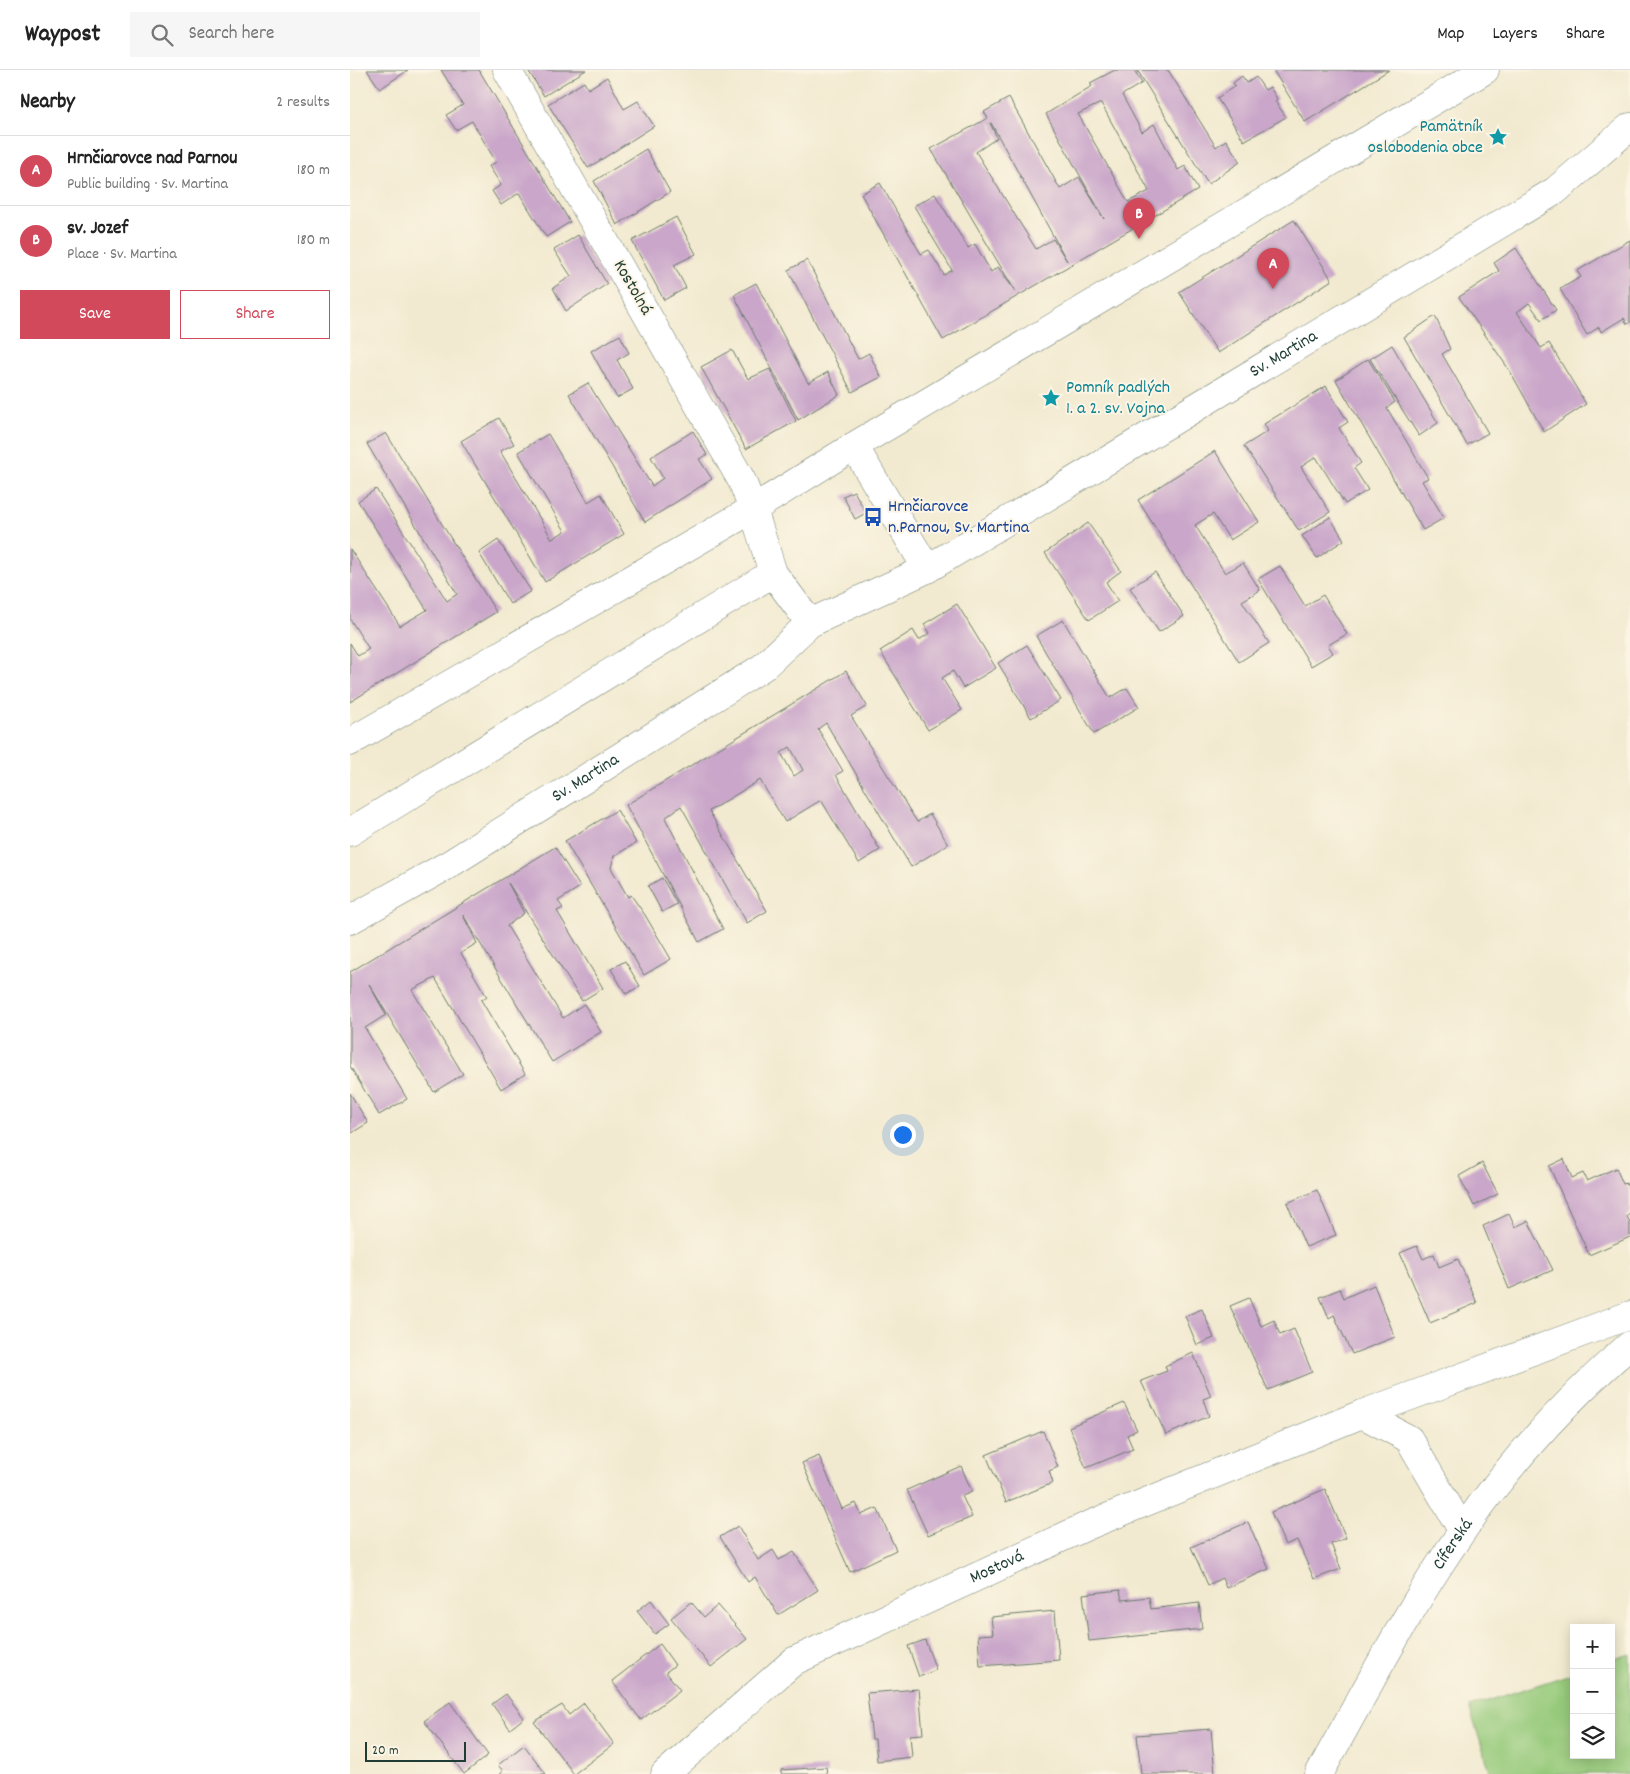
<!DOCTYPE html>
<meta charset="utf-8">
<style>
body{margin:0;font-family:Dekko,sans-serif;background:#f6f6f6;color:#222}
.controls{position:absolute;right:15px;bottom:15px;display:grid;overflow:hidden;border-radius:0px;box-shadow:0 2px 12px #0003}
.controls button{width:45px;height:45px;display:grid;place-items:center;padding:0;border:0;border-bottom:1px solid #e0e0e0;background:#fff;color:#222;font:25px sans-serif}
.scale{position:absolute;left:15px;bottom:12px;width:101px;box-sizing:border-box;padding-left:5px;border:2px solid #1f3d34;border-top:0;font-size:14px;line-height:18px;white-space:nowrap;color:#1f3d34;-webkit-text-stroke:4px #fcf5e5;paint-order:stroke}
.you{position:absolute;left:552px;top:1064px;width:18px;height:18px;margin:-12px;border:4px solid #fff;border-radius:50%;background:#1a73e8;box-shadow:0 0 0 8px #1a73e833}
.badge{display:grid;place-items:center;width:32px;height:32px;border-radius:50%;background:#d1495b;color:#fff;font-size:16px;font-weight:700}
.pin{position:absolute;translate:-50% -41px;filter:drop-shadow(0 1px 2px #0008)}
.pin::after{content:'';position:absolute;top:26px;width:18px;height:15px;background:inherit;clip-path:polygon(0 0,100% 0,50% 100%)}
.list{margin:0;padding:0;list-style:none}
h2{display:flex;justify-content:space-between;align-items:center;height:65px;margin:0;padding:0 20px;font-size:21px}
h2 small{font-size:16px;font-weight:400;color:#767676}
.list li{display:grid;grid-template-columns:32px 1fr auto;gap:15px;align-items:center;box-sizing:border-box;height:70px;padding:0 20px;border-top:1px solid #e0e0e0}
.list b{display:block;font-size:19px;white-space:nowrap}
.list p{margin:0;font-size:16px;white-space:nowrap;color:#767676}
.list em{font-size:16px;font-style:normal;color:#767676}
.actions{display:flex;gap:10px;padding:15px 20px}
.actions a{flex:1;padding:11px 0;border:1px solid #d1495b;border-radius:0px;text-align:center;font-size:18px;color:#d1495b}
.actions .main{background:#d1495b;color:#fff}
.icon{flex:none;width:28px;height:28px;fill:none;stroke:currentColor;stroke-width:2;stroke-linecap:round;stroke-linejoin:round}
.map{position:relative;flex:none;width:1280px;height:1704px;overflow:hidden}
header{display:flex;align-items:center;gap:30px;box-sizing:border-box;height:70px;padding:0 25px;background:#fff;border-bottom:1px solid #e0e0e0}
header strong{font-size:24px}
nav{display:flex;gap:28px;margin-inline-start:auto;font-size:18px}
.search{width:350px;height:45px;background:#f6f6f6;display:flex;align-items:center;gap:12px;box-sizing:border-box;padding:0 18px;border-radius:0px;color:#767676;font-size:19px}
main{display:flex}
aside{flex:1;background:#fff}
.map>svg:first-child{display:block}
</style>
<header>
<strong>Waypost</strong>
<div class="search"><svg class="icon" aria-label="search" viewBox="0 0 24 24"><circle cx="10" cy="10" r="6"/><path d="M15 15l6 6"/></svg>Search here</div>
<nav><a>Map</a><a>Layers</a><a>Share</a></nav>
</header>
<main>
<aside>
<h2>Nearby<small>2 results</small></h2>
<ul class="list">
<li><span class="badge">A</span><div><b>Hrnčiarovce nad Parnou</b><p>Public building · Sv. Martina</p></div><em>180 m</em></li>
<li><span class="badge">B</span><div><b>sv. Jozef</b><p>Place · Sv. Martina</p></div><em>180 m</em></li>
</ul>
<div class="actions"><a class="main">Save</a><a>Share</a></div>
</aside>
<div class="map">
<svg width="1280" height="1704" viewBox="0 0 1280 1704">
<rect width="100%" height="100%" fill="#fcf5e5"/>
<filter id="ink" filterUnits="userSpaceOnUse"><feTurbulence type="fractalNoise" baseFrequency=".02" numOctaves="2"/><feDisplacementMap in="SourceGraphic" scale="10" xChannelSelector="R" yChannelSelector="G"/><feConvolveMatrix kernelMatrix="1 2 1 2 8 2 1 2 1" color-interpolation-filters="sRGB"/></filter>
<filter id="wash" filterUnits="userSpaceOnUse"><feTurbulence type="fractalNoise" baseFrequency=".0096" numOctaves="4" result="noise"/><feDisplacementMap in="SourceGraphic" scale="20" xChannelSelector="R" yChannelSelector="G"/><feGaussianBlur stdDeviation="1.12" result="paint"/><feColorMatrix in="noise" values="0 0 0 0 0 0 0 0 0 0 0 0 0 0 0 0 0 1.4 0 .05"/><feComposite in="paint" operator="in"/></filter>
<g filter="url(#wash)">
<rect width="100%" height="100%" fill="#f2ead0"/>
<path fill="#97ca7b" stroke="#5b8458" d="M1280 1584V1704H1141L1119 1637 1224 1603V1685H1261V1590Z"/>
<g id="blocks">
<g fill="#caa7ca" fill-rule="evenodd">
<path d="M17 0H58L30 19Z"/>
<path d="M91 0H129L220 152 196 167 169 123 151 135 142 121 151 115 139 96 146 92 122 51 106 60 96 45 113 35Z"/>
<path d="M178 0H236L194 26Z"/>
<path d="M765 0H784L792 13 772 25 792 62 804 54 828 100 835 96 848 120 593 270 511 124 530 113 571 184 579 180 594 205 602 200 564 136 585 124 618 178 625 174 641 202 648 197 665 221 581 79 638 48 634 42 659 28 710 119 729 107 754 149 696 44 742 16 740 13ZM751 33 799 121 778 132 728 44ZM640 53H641L717 191 703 169 686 179 626 82 647 68Z"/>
<path d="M787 0H818L866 77 876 70 890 92 858 114Z"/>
<path d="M923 0H1039L955 52Z"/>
<path d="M892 6 897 13 906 7 915 20 920 17 927 29 925 31 936 47 894 71 867 28 885 16 883 13Z"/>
<path d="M257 7 274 39 288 31 304 56 238 98 198 34 234 12 238 19Z"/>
<path d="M296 79 320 122 267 155 244 111Z"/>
<path d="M326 147 346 184 324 195 336 218 314 230 282 171Z"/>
<path d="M944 150 982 210 868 283 829 222Z"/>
<path d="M228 165 257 214 216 241 203 218 221 206 204 180Z"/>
<path d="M1280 170V253L1277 254 1274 248 1251 262 1249 257 1237 265 1210 219 1231 207 1227 201Z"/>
<path d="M1166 178 1206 240 1191 250 1179 233 1167 242 1191 278 1199 273 1236 334 1194 362 1160 301 1109 227 1149 201 1144 193Z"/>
<path d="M457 190 508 289 519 283 531 307 502 322 438 200Z"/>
<path d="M406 213 458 313 478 302 489 325 448 350 384 225Z"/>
<path d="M1085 246 1100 279 1092 284 1138 363 1117 375 1054 267Z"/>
<path d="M270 265 279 283 267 290 283 319 267 328 241 281Z"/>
<path d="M1042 275 1088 353 1069 366 1020 289Z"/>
<path d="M382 280 398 309 420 299 446 351 396 379 351 297Z"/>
<path d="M1018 289 1045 332 1037 338 1078 408 1072 411 1094 448 1073 460 986 310Z"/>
<path d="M238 313 302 416 313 408 301 387 343 361 357 385 349 389 362 409 295 452 219 324Z"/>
<path d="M976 316 998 352 989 358 1011 393 1004 398 1018 420 995 434 966 387 951 397 980 442 949 461 894 376 918 361 914 354Z"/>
<path d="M149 348 164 374 150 381 202 469 215 461 168 382 198 364 238 432 251 424 274 464 195 512 111 371Z"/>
<path d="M36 363 146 542 0 632V573L8 586 19 579 0 549V479L50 556 77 540 8 431 26 419 97 531 107 524 17 374Z"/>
<path d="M865 381 909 452 880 470 863 444 845 455 875 503 893 493 910 520 892 531 919 573 889 592 788 430Z"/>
<path d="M504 421 516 443 505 449 493 426Z"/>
<path d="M980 447 994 470 967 488 952 466Z"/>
<path d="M738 453 771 501 756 512 768 531 739 550 695 483Z"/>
<path d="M148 470 181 521 160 534 129 483Z"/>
<path d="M930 496 955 536 973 525 997 564 978 575 983 583 961 596 908 509Z"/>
<path d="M805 502 834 546 809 562 780 518Z"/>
<path d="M607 534 646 598 613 618 603 601 592 608 612 640 578 660 530 581 563 560 569 570 580 563 574 554Z"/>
<path d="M713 550 760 628 777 618 789 637 744 664 686 566Z"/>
<path d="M677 575 711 630 681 648 648 593Z"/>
<path d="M496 601 517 636 501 646 567 752 580 744 598 774 561 797 476 653 468 659 493 701 486 705 530 780 509 793 471 730 435 752 410 710 359 741 417 841 397 853 331 736 315 748 373 859 349 872 276 735ZM440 677 453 700 444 706 431 683Z"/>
<path d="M267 740 286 773 264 786 261 798 278 827 281 825 295 845 321 889 294 905 215 771Z"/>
<path d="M205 777 230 817 208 831 213 838 207 841 253 918 232 931 158 813 174 843 157 856 213 948 234 934 251 962 202 992 113 845 127 873 111 883 137 927 131 930 175 1004 151 1019 85 908 62 920 113 1004 84 1022 19 914 36 945 15 958 57 1029 29 1045 0 996V902Z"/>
<path d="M312 808 327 834 312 842 298 816Z"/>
<path d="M275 891 290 916 276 924 261 899Z"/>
<path d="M0 1023 18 1053 0 1064Z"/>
<path d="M1214 1089 1222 1108 1233 1103 1237 1111 1266 1098 1273 1114 1276 1113 1280 1122V1144L1277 1146 1280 1153V1167L1239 1185 1199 1096Z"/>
<path d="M1132 1093 1148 1124 1124 1136 1109 1106Z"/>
<path d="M967 1120 986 1165 956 1177 937 1133Z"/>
<path d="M1159 1144 1165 1157 1178 1151 1203 1200 1159 1219 1133 1156Z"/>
<path d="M1067 1176 1073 1189 1084 1184 1089 1197 1108 1189 1127 1233 1080 1253 1050 1183Z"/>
<path d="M1024 1215 1045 1267 1002 1284 984 1245 979 1248 970 1227 990 1219 994 1228Z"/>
<path d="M899 1228 911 1256 924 1250 930 1265 944 1259 962 1302 918 1320 880 1236Z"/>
<path d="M852 1239 864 1268 847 1275 835 1246Z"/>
<path d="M843 1283 861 1326 853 1329 859 1346 816 1365 791 1311 817 1301 815 1296Z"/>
<path d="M774 1333 787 1360 777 1365 783 1379 736 1398 719 1357Z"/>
<path d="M693 1361 708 1397 699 1401 703 1413 656 1432 636 1385Z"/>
<path d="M469 1386 492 1439 506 1433 511 1445 527 1438 546 1480 500 1502 452 1393Z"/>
<path d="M611 1396 622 1422 612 1426 622 1447 578 1465 557 1420Z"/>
<path d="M975 1419 996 1468 981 1474 991 1499 964 1509 947 1470 935 1475 921 1442Z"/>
<path d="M898 1452 919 1499 876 1518 872 1508 858 1515 841 1477Z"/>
<path d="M388 1456 408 1490 423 1480 429 1490 444 1482 468 1520 428 1545 405 1507 398 1512 370 1467Z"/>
<path d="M770 1520 772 1530 799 1527 801 1539 849 1533 852 1559 739 1571 733 1524Z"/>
<path d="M301 1530 319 1554 305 1564 287 1541Z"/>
<path d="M341 1532 354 1547 368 1535 397 1569 361 1597 321 1548Z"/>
<path d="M705 1541 709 1590 630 1596 628 1565 643 1564 641 1547Z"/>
<path d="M575 1570 586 1600 569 1607 558 1576Z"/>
<path d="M310 1574 325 1595 316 1602 330 1620 291 1650 262 1611Z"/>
<path d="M569 1619 573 1664 560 1665 562 1687 527 1691 525 1669H522L517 1623Z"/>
<path d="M156 1624 174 1648 160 1659 142 1634Z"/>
<path d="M100 1632 138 1685 114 1704 74 1651Z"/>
<path d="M234 1633 264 1674 224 1704 184 1652 212 1635 219 1645Z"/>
<path d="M861 1659 865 1704H791L787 1665Z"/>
<path d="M174 1675 196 1704H149L153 1701 148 1695Z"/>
<path d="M476 1697 477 1704H431V1700Z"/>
</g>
</g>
</g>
<g filter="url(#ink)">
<use href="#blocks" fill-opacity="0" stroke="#697a6b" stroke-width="1"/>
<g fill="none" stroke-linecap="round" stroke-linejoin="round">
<g stroke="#697a6b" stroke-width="29">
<g id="minor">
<path id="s1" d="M1135 0 504 376 403 439 423 503 460 553 577 499 1205 121 1280 57"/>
<path d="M504 376 577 499"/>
<path d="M0 672 403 439 392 411 157 0"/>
<path d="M0 762 423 503"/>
<path id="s2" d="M0 850 98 795 413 597 460 553"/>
<path d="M1012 1344 1059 1369 1112 1460"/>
<path id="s3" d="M315 1704 444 1591 737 1456 1012 1344 1280 1245"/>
<path id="s4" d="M969 1704C1015 1622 1059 1537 1113 1460 1161 1391 1217 1329 1280 1275"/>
</g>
</g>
<use href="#minor" stroke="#fff" stroke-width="28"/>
</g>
</g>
<defs>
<g id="sight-bare" transform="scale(1.5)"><path d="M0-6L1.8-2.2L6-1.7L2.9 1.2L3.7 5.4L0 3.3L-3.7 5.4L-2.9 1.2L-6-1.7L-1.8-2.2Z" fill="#0f9aa8" stroke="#fcf5e5" stroke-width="2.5" paint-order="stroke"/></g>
<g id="bus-bare" transform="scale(1.5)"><path d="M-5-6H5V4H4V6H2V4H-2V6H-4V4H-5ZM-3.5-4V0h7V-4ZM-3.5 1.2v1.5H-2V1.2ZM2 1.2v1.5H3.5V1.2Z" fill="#1a4fb4" stroke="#fcf5e5" stroke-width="2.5" paint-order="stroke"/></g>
</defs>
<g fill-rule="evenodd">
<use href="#sight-bare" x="1148" y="67"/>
<use href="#sight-bare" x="701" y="328"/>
<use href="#bus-bare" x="523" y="447"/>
</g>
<g text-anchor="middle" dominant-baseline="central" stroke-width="4" stroke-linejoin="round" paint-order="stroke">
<g font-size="18" fill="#0d838f" stroke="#fcf5e5" text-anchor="end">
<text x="1133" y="57">Pamätník<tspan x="1133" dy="21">oslobodenia obce</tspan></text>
<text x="716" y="318" text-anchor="start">Pomník padlých<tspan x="716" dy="21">1. a 2. sv. Vojna</tspan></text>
</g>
<g font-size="18" fill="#1f3d34" stroke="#fcf5e5">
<text transform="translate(282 218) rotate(60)">Kostolná</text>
<text stroke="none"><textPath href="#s1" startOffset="1528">Sv. Martina</textPath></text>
<text stroke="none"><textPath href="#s2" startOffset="275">Sv. Martina</textPath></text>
<text stroke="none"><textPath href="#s4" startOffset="266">Cíferská</textPath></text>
<text stroke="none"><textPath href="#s3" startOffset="395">Mostová</textPath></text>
</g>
<g font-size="18" fill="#164399" stroke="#fcf5e5" text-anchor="start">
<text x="538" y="437">Hrnčiarovce<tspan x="538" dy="21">n.Parnou, Sv. Martina</tspan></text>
</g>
</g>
</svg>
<div class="controls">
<button>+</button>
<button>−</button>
<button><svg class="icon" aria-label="layers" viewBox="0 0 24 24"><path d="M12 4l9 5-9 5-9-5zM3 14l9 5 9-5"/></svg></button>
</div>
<div class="scale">20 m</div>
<div class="you"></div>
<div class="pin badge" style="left:923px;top:219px">A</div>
<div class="pin badge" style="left:789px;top:169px">B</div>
</div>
</main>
